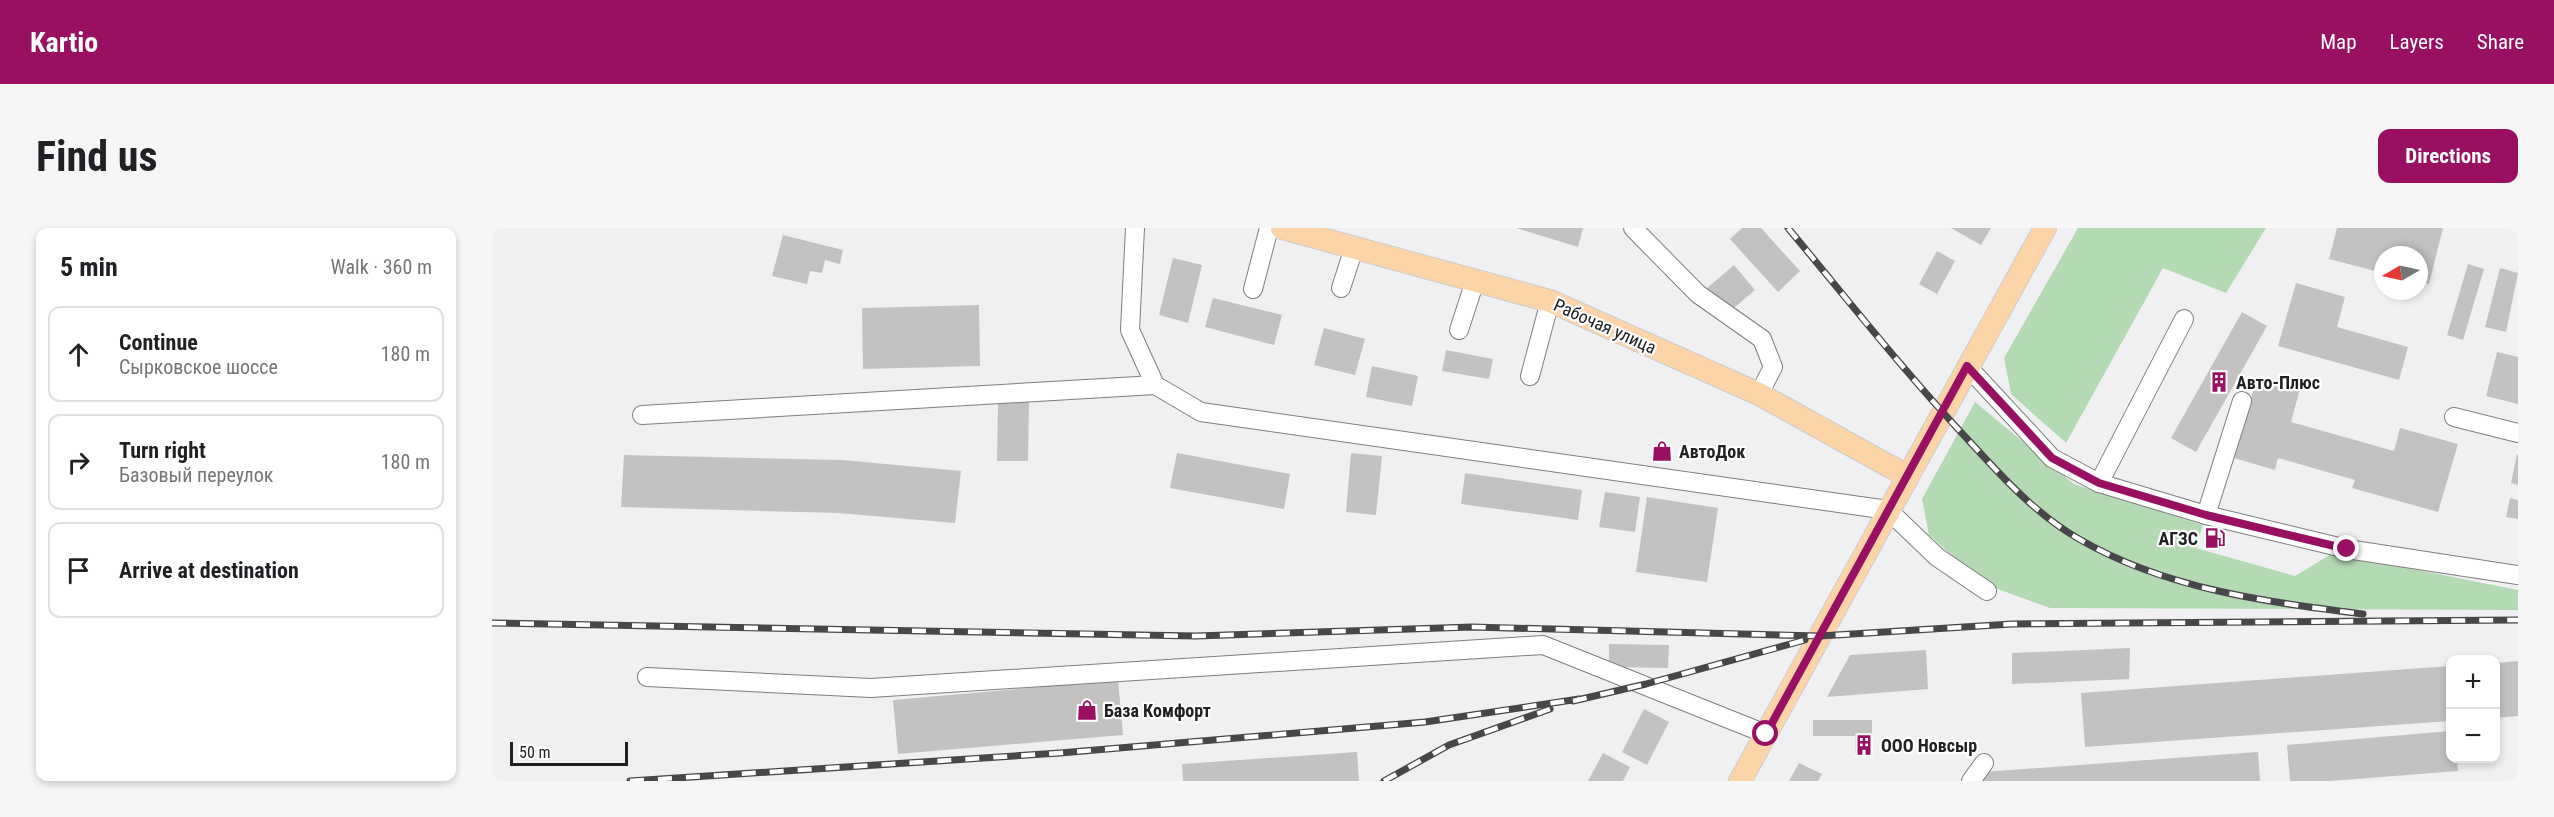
<!DOCTYPE html>
<meta charset="utf-8">
<style>
body{margin:0;font-family:"Roboto Condensed",sans-serif;background:#f6f6f6;color:#202124}
.controls{position:absolute;right:18px;bottom:18px;display:grid;overflow:hidden;border-radius:12px;box-shadow:0 3px 9px #0003}
.controls button{width:54px;height:54px;display:grid;place-items:center;padding:0;border:0;border-bottom:2px solid #e0e0e0;background:#fff;color:#202124;font:30px sans-serif}
.compass{position:absolute;left:1882px;top:18px;width:54px;height:54px;border-radius:50%;background:#fff;box-shadow:0 3px 9px #0003;rotate:261deg}
.scale{position:absolute;left:18px;bottom:15px;width:118px;box-sizing:border-box;padding-left:6px;border:3px solid #212122;border-top:0;font-size:16px;line-height:21px;white-space:nowrap;color:#212122;-webkit-text-stroke:4px #fff;paint-order:stroke}
.stop{position:absolute;width:18px;height:18px;margin:-14px;border:4px solid #991063;border-radius:50%;background:#fff}
.stop.end{background:#991063;border-color:#fff;box-shadow:0 2px 6px #0008}
.list{margin:0;padding:0;list-style:none}
h2{display:flex;justify-content:space-between;align-items:center;height:78px;margin:0;padding:0 24px;font-size:26px}
h2 small{font-size:20px;font-weight:400;color:#757577}
.list li{display:grid;grid-template-columns:39px 1fr auto;gap:18px;align-items:center;box-sizing:border-box;height:96px;margin:0 12px 12px;padding:0 12px;border:2px solid #e0e0e0;border-radius:12px}
.list b{display:block;font-size:22px;white-space:nowrap}
.list p{margin:0;font-size:20px;white-space:nowrap;color:#757577}
.list em{font-size:20px;font-style:normal;color:#757577}
.icon{flex:none;width:33px;height:33px;fill:none;stroke:currentColor;stroke-width:2;stroke-linecap:round;stroke-linejoin:round}
.map{position:relative;flex:none;width:2026px;height:553px;overflow:hidden;border-radius:12px}
header{display:flex;align-items:center;gap:36px;box-sizing:border-box;height:84px;padding:0 30px;background:#991063;color:#fff}
header strong{font-size:28px}
nav{display:flex;gap:33px;margin-inline-start:auto;font-size:21px}
.intro{display:flex;align-items:center;justify-content:space-between;box-sizing:border-box;height:144px;padding:0 36px}
h1{margin:0;font-size:42px}
.button{padding:15px 27px;border-radius:12px;background:#991063;color:#fff;font-size:21px;font-weight:700}
main{display:flex;gap:36px;padding:0 36px}
aside{flex:1;background:#fff;border-radius:12px;box-shadow:0 3px 9px #0003}
.map>svg:first-child{display:block}
</style>
<header>
<strong>Kartio</strong>
<nav><a>Map</a><a>Layers</a><a>Share</a></nav>
</header>
<div class="intro"><h1>Find us</h1><a class="button">Directions</a></div>
<main>
<aside>
<h2>5 min<small>Walk · 360 m</small></h2>
<ul class="list">
<li><svg class="icon" aria-label="ahead" viewBox="0 0 24 24"><path d="M12 20V5M6 11l6-6 6 6"/></svg><div><b>Continue</b><p>Сырковское шоссе</p></div><em>180 m</em></li>
<li><svg class="icon" aria-label="right" viewBox="0 0 24 24"><path d="M7 20v-9h11M14 6l5 5-5 5"/></svg><div><b>Turn right</b><p>Базовый переулок</p></div><em>180 m</em></li>
<li><svg class="icon" aria-label="arrive" viewBox="0 0 24 24"><path d="M6 21V4h12l-3 4 3 4H6"/></svg><div><b>Arrive at destination</b></div></li>
</ul>
</aside>
<div class="map">
<svg width="2026" height="553" viewBox="0 0 2026 553">
<rect width="100%" height="100%" fill="#f0f0f3"/>
<g fill="#b4dab4">
<path d="M1586 0H1774L1734 65 1671 40 1574 215 1519 166 1512 130Z"/>
<path d="M1483 174 1582 256 1711 297 1704 320 1803 348 1841 325 2026 362V382L1558 380 1492 356 1437 307 1430 271Z"/>
</g>
<g fill="#c4c2c0">
<path d="M1024 0H1091L1086 19Z"/>
<path d="M1250 0H1269L1308 43 1286 64 1238 11Z"/>
<path d="M1459 0H1499L1489 17Z"/>
<path d="M1845 0H1951L1937 56 1927 54V27H1891V45L1837 31Z"/>
<path d="M291 7 351 22 348 36 333 32 330 45 318 43 315 56 280 48Z"/>
<path d="M1445 23 1463 33 1445 66 1427 56Z"/>
<path d="M681 30 710 37 696 95 667 87Z"/>
<path d="M1976 36 1992 41 1971 112 1955 107Z"/>
<path d="M1242 37 1263 62 1236 85 1215 60Z"/>
<path d="M2008 40 2026 45 2014 104 1993 99Z"/>
<path d="M1804 55 1853 69 1845 99 1916 119 1907 152 1786 118Z"/>
<path d="M721 70 790 87 782 117 713 99Z"/>
<path d="M487 77 488 138 371 141 370 80Z"/>
<path d="M1750 84 1775 98 1704 224 1679 210Z"/>
<path d="M832 100 873 111 863 147 822 137Z"/>
<path d="M954 122 1001 131 997 151 950 143Z"/>
<path d="M2005 124 2026 129V176L1994 168Z"/>
<path d="M880 138 926 148 920 178 874 169Z"/>
<path d="M1765 149 1808 161 1799 194 1902 223 1908 200 1966 216 1946 284 1860 260 1863 252 1786 230 1783 242 1742 230Z"/>
<path d="M506 174H537L536 233H505Z"/>
<path d="M685 225 798 246 792 281 678 260Z"/>
<path d="M859 225 890 228 884 287 854 284Z"/>
<path d="M2025 226 2026 227V257L2019 255Z"/>
<path d="M132 227 350 232 469 243 463 295 346 285 129 279Z"/>
<path d="M973 245 1090 262 1086 292 969 276Z"/>
<path d="M1113 264 1148 269 1143 304 1107 299Z"/>
<path d="M1155 269 1226 280 1215 354 1144 344Z"/>
<path d="M2018 270 2026 272V291L2014 289Z"/>
<path d="M1117 416 1177 417 1176 440 1117 439Z"/>
<path d="M1638 420 1637 451 1520 456V425Z"/>
<path d="M1434 422 1436 461 1335 469 1358 427Z"/>
<path d="M2026 433V488L2004 490V435Z"/>
<path d="M1958 438V493L1593 519 1589 465Z"/>
<path d="M626 452 631 507 406 526 401 472Z"/>
<path d="M1152 481 1177 494 1155 537 1130 524Z"/>
<path d="M1321 492H1380V525H1363V508H1321Z"/>
<path d="M1958 503V530H1965L1966 543 1838 553H1798L1795 517Z"/>
<path d="M865 524 867 553H691L690 536Z"/>
<path d="M1766 524 1768 553H1491L1490 544Z"/>
<path d="M1111 525 1138 539 1131 553H1096Z"/>
<path d="M1307 535 1330 546 1326 553H1297Z"/>
</g>
<g fill="none" stroke-linecap="round" stroke-linejoin="round">
<g stroke="#7e7e80" stroke-width="20">
<g id="minor">
<path d="M643 0 638 102 663 157 709 184 1396 282 1445 329 1495 363"/>
<path d="M1141 0 1206 66 1270 111 1281 139 1267 166"/>
<path d="M849 60 862 20"/>
<path d="M761 61 777 0"/>
<path d="M967 102 983 53"/>
<path d="M1475 138 1560 230 1607 255 1714 287 1855 321 2026 347"/>
<path d="M1038 148 1058 73"/>
<path d="M150 187 663 157"/>
<path d="M1962 189 2026 205"/>
<path d="M1607 255 1692 91"/>
<path d="M1714 287 1750 173"/>
<path d="M155 449 379 460 1051 417 1274 506"/>
<path d="M1479 553 1492 535"/>
</g>
</g>
<g stroke="#cecece" stroke-width="24">
<g id="major">
<path d="M790 0 1058 73 1267 166 1415 248"/>
<path d="M1248 553 1553 0"/>
</g>
</g>
<use href="#minor" stroke="#fff" stroke-width="18"/>
<use href="#major" stroke="#fcd4a8" stroke-width="22"/>
<g stroke="#474749" stroke-width="7">
<g id="rail">
<path d="M1296 0C1356 72 1414 146 1479 215 1511 250 1545 287 1587 311 1673 361 1775 374 1871 386"/>
<path d="M0 395 704 408 980 399 1328 408 1520 396 2026 392"/>
<path d="M1081 473 1154 456 1313 412"/>
<path d="M138 553 568 525 933 494 1087 471"/>
<path d="M892 553 957 517 1058 481"/>
</g>
</g>
<use href="#rail" stroke="#fff" stroke-width="4.5" stroke-dasharray="14" stroke-linecap="butt"/>
</g>
<g fill="none" stroke-linecap="round" stroke-linejoin="round">
<path stroke="#991063" stroke-width="8" d="M1274 506 1475 138 1560 230 1607 255 1714 287 1855 321"/>
</g>
<defs>
<g id="building-bare" transform="scale(1.62)"><path d="M-4-6H4V6H1V3H-1V6H-4ZM-2.5-4.3h1.7v1.8h-1.7ZM.8-4.3h1.7v1.8H.8ZM-2.5-1h1.7V.8h-1.7ZM.8-1h1.7V.8H.8Z" fill="#991063" stroke="#fff" stroke-width="2.5" paint-order="stroke"/></g>
<g id="shop-bare" transform="scale(1.62)"><path d="M-5-2.5h2.3a2.7 3.5 0 0 1 5.4 0H5L5.5 6h-11ZM-1.5-2.5h3a1.5 2.3 0 0 0-3 0Z" fill="#991063" stroke="#fff" stroke-width="2.5" paint-order="stroke"/></g>
<g id="fuel-bare" transform="scale(1.62)"><path d="M-5.5-6h7V0h2V4h1.3V-2.5L3-4.5l.8-.8L6-3V5H2.5V1h-1V6h-7ZM-4.2-4.7v3.2H.2V-4.7Z" fill="#991063" stroke="#fff" stroke-width="2.5" paint-order="stroke"/></g>
</defs>
<g fill-rule="evenodd">
<use href="#building-bare" x="1727" y="154"/>
<use href="#shop-bare" x="1170" y="223"/>
<use href="#fuel-bare" x="1723" y="310"/>
<use href="#shop-bare" x="595" y="482"/>
<use href="#building-bare" x="1372" y="517"/>
</g>
<g text-anchor="middle" dominant-baseline="central" stroke-width="4.5" stroke-linejoin="round" paint-order="stroke">
<g font-size="18" fill="#212122" stroke="#fff">
<text transform="translate(1113 98) rotate(24)">Рабочая улица</text>
</g>
<g font-size="18" font-weight="bold" fill="#212122" stroke="#fff" text-anchor="start">
<text x="1744" y="154">Авто-Плюс</text>
<text x="1187" y="223">АвтоДок</text>
<text x="1706" y="310" text-anchor="end">АГЗС</text>
<text x="612" y="482">База Комфорт</text>
<text x="1389" y="517">ООО Новсыр</text>
</g>
</g>
</svg>
<div class="controls">
<button>+</button>
<button>−</button>
</div>
<svg class="compass" viewBox="-18 -18 36 36"><path d="M0-13l5 13h-10z" fill="#e53935"/><path d="M0 13l5-13h-10z" fill="#757577"/></svg>
<div class="scale">50 m</div>
<div class="stop" style="left:1274px;top:506px"></div>
<div class="stop end" style="left:1855px;top:321px"></div>
</div>
</main>
